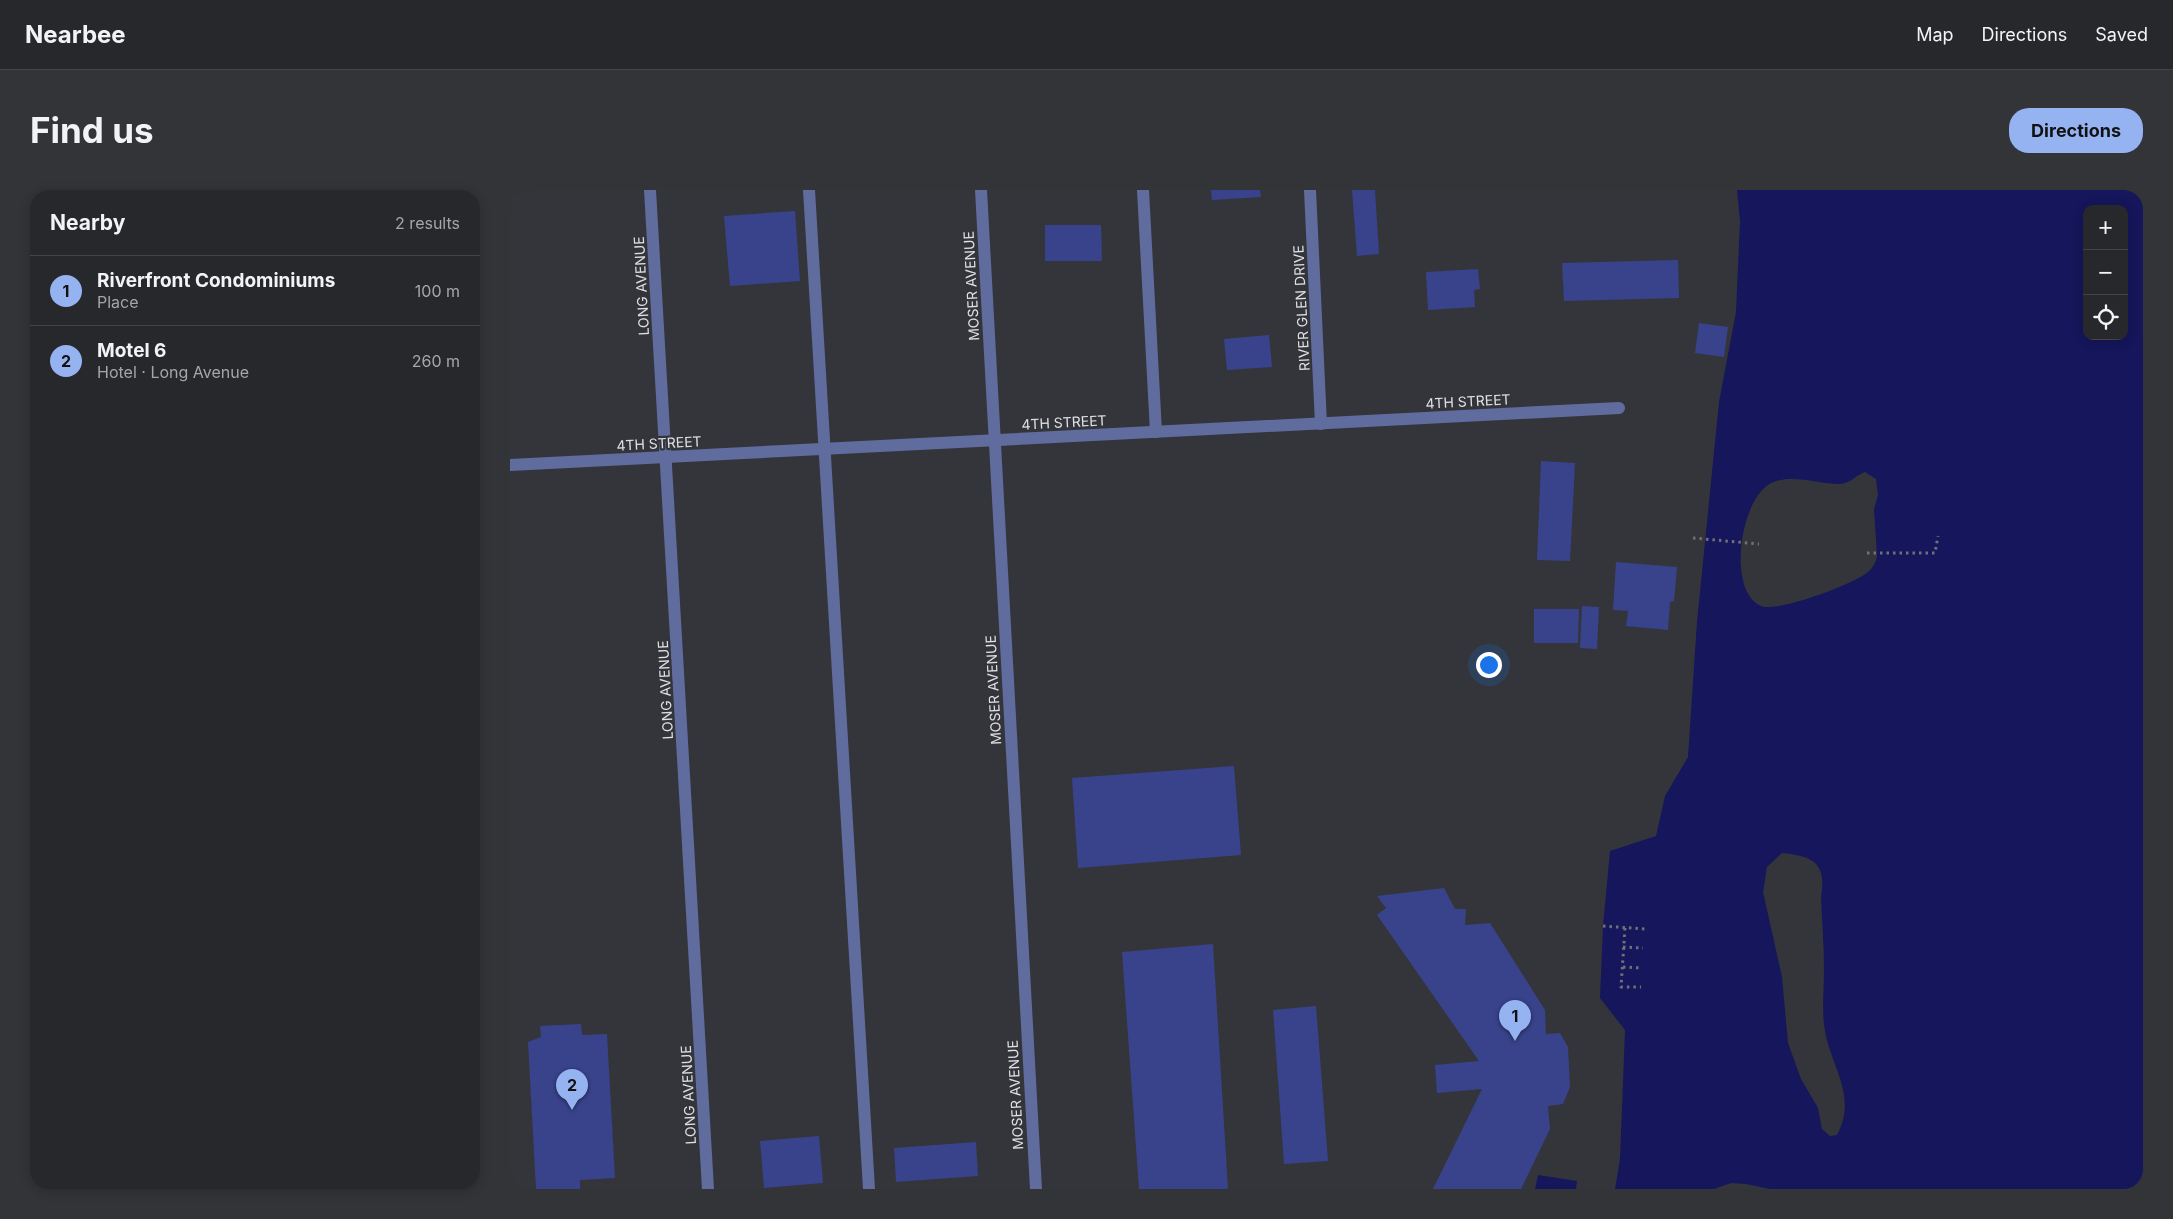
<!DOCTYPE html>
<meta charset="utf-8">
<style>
body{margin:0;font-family:Inter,sans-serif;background:#333438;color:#f1f3f6}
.controls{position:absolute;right:15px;top:15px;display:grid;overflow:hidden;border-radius:10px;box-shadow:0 2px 12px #0003}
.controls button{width:45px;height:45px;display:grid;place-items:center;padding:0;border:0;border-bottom:1px solid #434448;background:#27282c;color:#f1f3f6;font:25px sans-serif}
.you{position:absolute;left:978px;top:474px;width:18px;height:18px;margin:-12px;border:4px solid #fff;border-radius:50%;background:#1a73e8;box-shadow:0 0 0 8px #1a73e833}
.badge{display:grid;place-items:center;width:32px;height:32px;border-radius:50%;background:#95b2f1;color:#111;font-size:16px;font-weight:700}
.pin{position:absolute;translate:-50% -41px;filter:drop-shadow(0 1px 2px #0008)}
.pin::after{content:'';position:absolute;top:26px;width:18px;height:15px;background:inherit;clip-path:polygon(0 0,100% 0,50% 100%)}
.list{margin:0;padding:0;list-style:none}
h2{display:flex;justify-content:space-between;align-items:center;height:65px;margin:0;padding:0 20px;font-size:21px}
h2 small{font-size:16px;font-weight:400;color:#a4a6a9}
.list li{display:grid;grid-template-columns:32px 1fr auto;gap:15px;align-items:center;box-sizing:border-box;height:70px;padding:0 20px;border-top:1px solid #434448}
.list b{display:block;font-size:19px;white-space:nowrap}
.list p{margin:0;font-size:16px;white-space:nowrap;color:#a4a6a9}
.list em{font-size:16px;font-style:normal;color:#a4a6a9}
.icon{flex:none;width:28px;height:28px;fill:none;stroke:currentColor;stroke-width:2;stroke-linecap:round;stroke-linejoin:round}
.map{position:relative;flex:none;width:1633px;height:999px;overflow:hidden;border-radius:20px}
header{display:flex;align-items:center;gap:30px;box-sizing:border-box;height:70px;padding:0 25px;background:#27282c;border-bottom:1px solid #434448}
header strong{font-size:24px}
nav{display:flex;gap:28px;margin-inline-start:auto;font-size:18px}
.intro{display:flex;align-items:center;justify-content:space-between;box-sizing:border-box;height:120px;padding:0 30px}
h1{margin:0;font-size:35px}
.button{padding:12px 22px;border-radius:20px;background:#95b2f1;color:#111;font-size:18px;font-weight:700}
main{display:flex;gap:30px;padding:0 30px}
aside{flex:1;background:#27282c;border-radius:20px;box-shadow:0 2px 12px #0003}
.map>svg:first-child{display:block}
</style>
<header>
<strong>Nearbee</strong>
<nav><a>Map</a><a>Directions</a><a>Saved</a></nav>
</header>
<div class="intro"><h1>Find us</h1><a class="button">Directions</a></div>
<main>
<aside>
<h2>Nearby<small>2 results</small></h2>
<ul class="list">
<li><span class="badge">1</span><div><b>Riverfront Condominiums</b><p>Place</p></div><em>100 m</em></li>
<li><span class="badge">2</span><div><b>Motel 6</b><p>Hotel · Long Avenue</p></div><em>260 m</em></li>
</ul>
</aside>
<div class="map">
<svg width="1633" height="999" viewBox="0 0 1633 999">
<rect width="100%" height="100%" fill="#34353a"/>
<g fill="#15165b" fill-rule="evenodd">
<path d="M1227 0H1633V999H1260L1236 994 1221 993 1204 999H1105L1110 969 1115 840 1090 808 1093 736 1100 661 1146 646 1155 606 1178 567 1187 432 1209 212 1226 122 1230 31ZM1577 19H1614V146H1577ZM1355 282 1366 289 1368 305 1364 319 1367 366C1366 373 1363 377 1358 382 1344 394 1267 423 1251 416 1217 401 1230 313 1258 295 1278 282 1307 294 1329 294 1341 294 1345 285 1355 282ZM1272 663C1303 666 1317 673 1311 707 1312 732 1314 756 1314 780 1314 798 1312 817 1314 834 1318 874 1349 904 1327 945L1320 946 1312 939 1308 918 1291 889 1278 853 1272 787 1253 702 1257 677Z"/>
<path d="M1028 985 1067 991 1066 999H1025Z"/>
</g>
<g fill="#39438b">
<path d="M701 0H750L751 7 702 10Z"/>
<path d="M842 0H865L869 64 847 66Z"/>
<path d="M285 21 290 91 220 96 214 26Z"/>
<path d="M535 35H591L592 71H535Z"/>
<path d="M1168 70 1169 108 1054 111 1052 73Z"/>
<path d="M968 79 970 99 964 100 965 117 918 120 916 82Z"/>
<path d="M1189 133 1218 137 1214 167 1185 163Z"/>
<path d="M759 145 762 177 717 180 714 149Z"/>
<path d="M1031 271 1065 273 1060 371 1027 370Z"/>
<path d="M1106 372 1167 377 1164 411 1160 412 1158 440 1116 436 1118 421 1103 420Z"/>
<path d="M1072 416 1089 417 1087 459 1070 458Z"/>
<path d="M1024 419H1069L1068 453H1024Z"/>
<path d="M724 576 731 665 568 678 562 588Z"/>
<path d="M934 698 945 719H956L955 735 980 733 1035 820 1036 844 1050 843 1058 857 1060 897 1053 914 1038 916 1040 939 1011 999H923L972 899 927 903 925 875 969 871 867 725 876 718 867 706Z"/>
<path d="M703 754 718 999H629L612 762Z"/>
<path d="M806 816 818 971 774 974 763 820Z"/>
<path d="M71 834 72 845 97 844 105 988 70 990V999H26L18 852 31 847 30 836Z"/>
<path d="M309 946 313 993 254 998 250 951Z"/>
<path d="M466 952 468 986 386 992 384 958Z"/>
</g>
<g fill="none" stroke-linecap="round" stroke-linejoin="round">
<g stroke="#707175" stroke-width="3" stroke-dasharray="2.5 4" stroke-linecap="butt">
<path d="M1183 348 1249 354"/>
<path d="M1357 363H1425L1428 346"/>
<path d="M1093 736 1135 739"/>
<path d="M1115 738 1111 797H1131"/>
<path d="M1113 757 1133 758"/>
<path d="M1113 777 1131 778"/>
</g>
<g stroke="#606c9e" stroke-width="12">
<path d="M299 0 359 999"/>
<path d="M633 0 646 242"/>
</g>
<g stroke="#606c9e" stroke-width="12">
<path d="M140 0 198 999"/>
<path d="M471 0 526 999"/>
<path d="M800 0 811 234"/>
<path d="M0 275 1109 218"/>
</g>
</g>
<g text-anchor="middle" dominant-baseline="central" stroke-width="4.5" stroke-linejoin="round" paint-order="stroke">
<g font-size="14" fill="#dfe0e3" stroke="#34353a">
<text transform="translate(131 96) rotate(-93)">LONG AVENUE</text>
<text transform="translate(461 96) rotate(-93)">MOSER AVENUE</text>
<text transform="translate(791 118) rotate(-93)">RIVER GLEN DRIVE</text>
<text transform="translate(958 211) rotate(-3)">4TH STREET</text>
<text transform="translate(554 232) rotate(-3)">4TH STREET</text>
<text transform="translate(149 253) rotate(-3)">4TH STREET</text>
<text transform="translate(155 500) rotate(-93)">LONG AVENUE</text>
<text transform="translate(483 500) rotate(-93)">MOSER AVENUE</text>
<text transform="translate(178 905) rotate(-93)">LONG AVENUE</text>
<text transform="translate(505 905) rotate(-93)">MOSER AVENUE</text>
</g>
</g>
</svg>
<div class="controls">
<button>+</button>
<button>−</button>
<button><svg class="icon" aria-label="locate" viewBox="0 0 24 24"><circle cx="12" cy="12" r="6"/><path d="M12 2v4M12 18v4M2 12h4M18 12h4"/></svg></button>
</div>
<div class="you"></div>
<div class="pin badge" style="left:1005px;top:851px">1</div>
<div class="pin badge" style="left:62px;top:920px">2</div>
</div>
</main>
